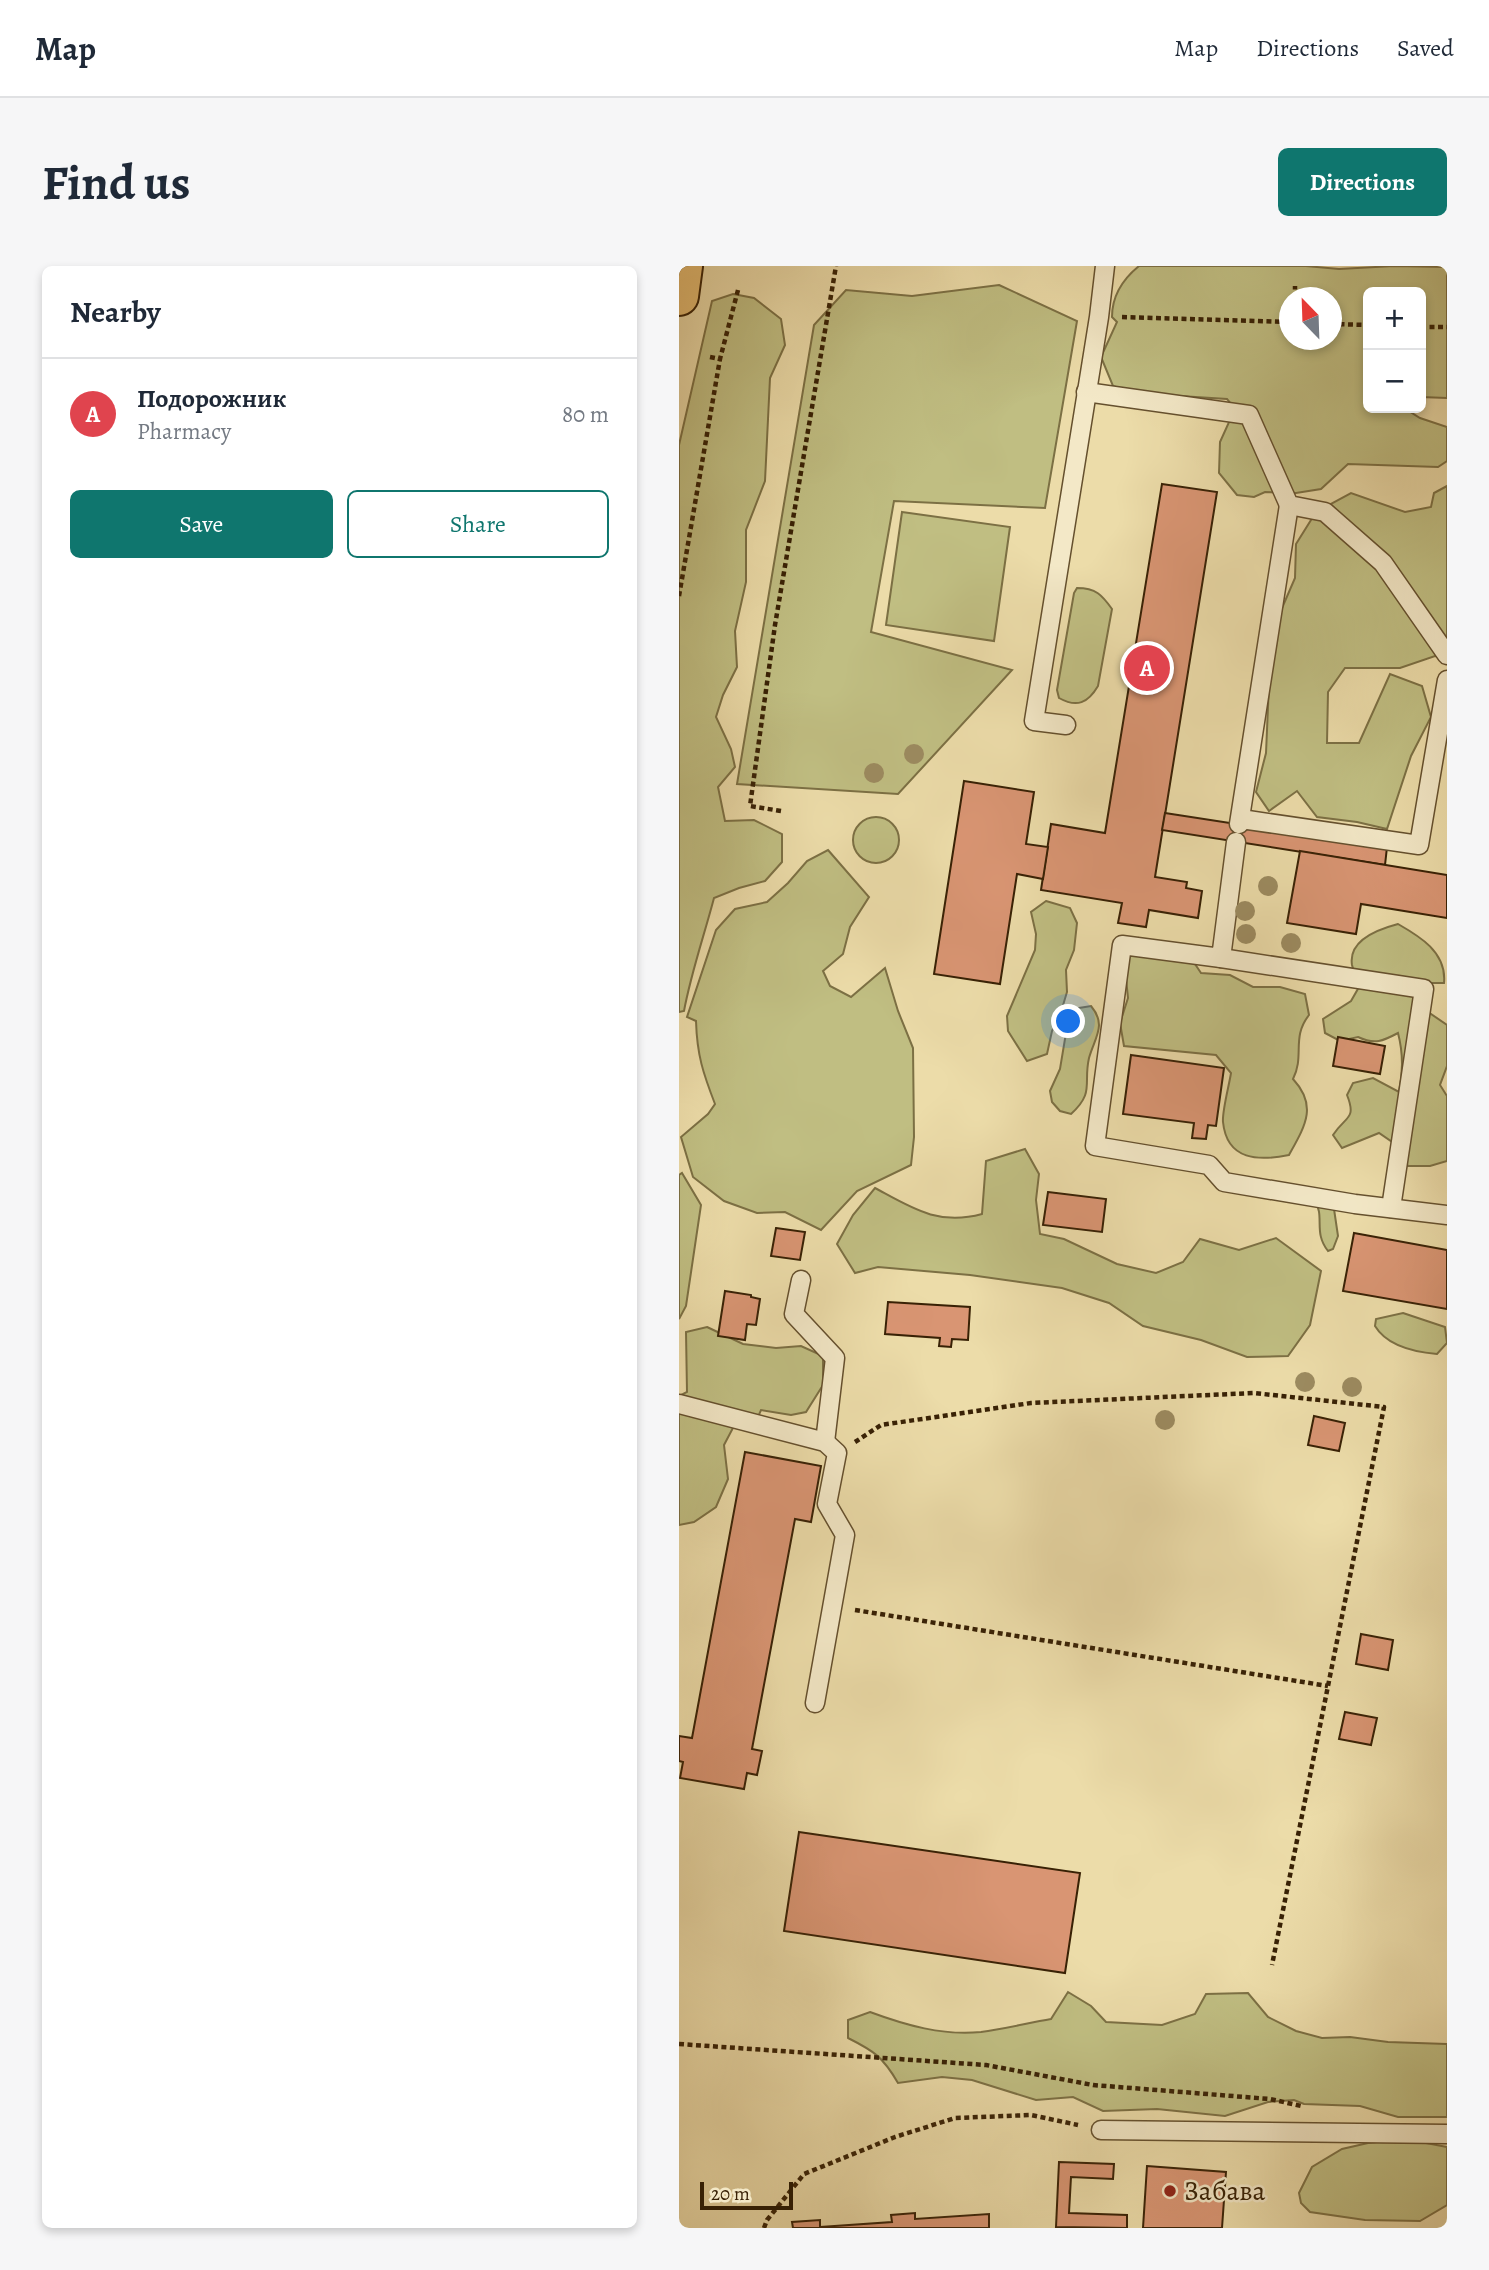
<!DOCTYPE html>
<meta charset="utf-8">
<style>
body{margin:0;font-family:Alegreya,serif;background:#f6f6f7;color:#1f2937}
.controls{position:absolute;right:21px;top:21px;display:grid;overflow:hidden;border-radius:10px;box-shadow:0 4px 10px #0003}
.controls button{width:63px;height:63px;display:grid;place-items:center;padding:0;border:0;border-bottom:2px solid #e0e1e3;background:#fff;color:#1f2937;font:35px sans-serif}
.compass{position:absolute;left:600px;top:21px;width:63px;height:63px;border-radius:50%;background:#fff;box-shadow:0 4px 10px #0003;rotate:337deg}
.scale{position:absolute;left:21px;bottom:18px;width:93px;box-sizing:border-box;padding-left:7px;border:4px solid #382105;border-top:0;font-size:19px;line-height:24px;white-space:nowrap;color:#382105;-webkit-text-stroke:5px #f3e8c7;paint-order:stroke}
.you{position:absolute;left:390px;top:756px;width:24px;height:24px;margin:-18px;border:5px solid #fff;border-radius:50%;background:#1a73e8;box-shadow:0 0 0 10px #1a73e833}
.badge{display:grid;place-items:center;width:46px;height:46px;border-radius:50%;background:#0f766e;color:#fff;font-size:23px;font-weight:700}
.pin{position:absolute;translate:-50% -50%;border:4px solid #fff;box-shadow:0 2px 7px #0006}
.list{margin:0;padding:0;list-style:none}
h2{display:flex;justify-content:space-between;align-items:center;height:91px;margin:0;padding:0 28px;font-size:30px}
h2 small{font-size:23px;font-weight:400;color:#747a83}
.list li{display:grid;grid-template-columns:46px 1fr auto;gap:21px;align-items:center;box-sizing:border-box;height:112px;padding:0 28px;border-top:2px solid #e0e1e3}
.list b{display:block;font-size:26px;white-space:nowrap}
.list p{margin:0;font-size:23px;white-space:nowrap;color:#747a83}
.list em{font-size:23px;font-style:normal;color:#747a83}
.actions{display:flex;gap:14px;padding:21px 28px}
.actions a{flex:1;padding:16px 0;border:2px solid #0f766e;border-radius:10px;text-align:center;font-size:24px;color:#0f766e}
.actions .main{background:#0f766e;color:#fff}
.map{position:relative;flex:none;width:768px;height:1962px;overflow:hidden;border-radius:10px}
header{display:flex;align-items:center;gap:42px;box-sizing:border-box;height:98px;padding:0 35px;background:#fff;border-bottom:2px solid #e0e1e3}
header strong{font-size:33px}
nav{display:flex;gap:38px;margin-inline-start:auto;font-size:24px}
.intro{display:flex;align-items:center;justify-content:space-between;box-sizing:border-box;height:168px;padding:0 42px}
h1{margin:0;font-size:49px}
.button{padding:18px 32px;border-radius:10px;background:#0f766e;color:#fff;font-size:24px;font-weight:700}
main{display:flex;gap:42px;padding:0 42px}
aside{flex:1;background:#fff;border-radius:10px;box-shadow:0 4px 10px #0003}
.map>svg:first-child{display:block}
</style>
<header>
<strong>Map</strong>
<nav><a>Map</a><a>Directions</a><a>Saved</a></nav>
</header>
<div class="intro"><h1>Find us</h1><a class="button">Directions</a></div>
<main>
<aside>
<h2>Nearby<small></small></h2>
<ul class="list">
<li><span class="badge" style="background:#e0444e">A</span><div><b>Подорожник</b><p>Pharmacy</p></div><em>80 m</em></li>
</ul>
<div class="actions"><a class="main">Save</a><a>Share</a></div>
</aside>
<div class="map">
<svg width="768" height="1962" viewBox="0 0 768 1962">
<rect width="100%" height="100%" fill="#ecdca9"/>
<filter id="stains"><feTurbulence type="fractalNoise" baseFrequency=".00286" numOctaves="4"/><feColorMatrix values="0 0 0 0 .2 0 0 0 0 .09 0 0 0 0 .02 0 0 0 .5 -.17"/></filter>
<radialGradient id="worn" r=".72"><stop offset=".6" stop-color="#630" stop-opacity="0"/><stop offset="1" stop-color="#630" stop-opacity=".3"/></radialGradient>
<g fill="#c0be82" stroke="#7c7044" stroke-width="2" fill-rule="evenodd">
<path d="M460 0H627L660 3 715 0 768 1V132L742 131V26H689V142H725L741 152 768 161V195L759 201 669 198 642 223 617 227 586 226 575 231 558 229 540 207 541 176 556 143 548 133 453 127 434 120 422 91 438 56 433 51C433 30 444 13 460 0ZM610 32H652V74H610Z"/>
<path d="M320 19 398 55 366 242 215 235 192 366 333 404 219 528 58 518 135 59 167 24 233 30Z"/>
<path d="M54 28 75 32 102 53 106 79 91 112 86 215 67 264V316L56 365 58 401 44 429 37 451 52 483 56 501 39 521 46 555 75 554 103 568V596L86 615 60 622 35 632C25 670 12 707 5 745L0 746V179L33 35Z"/>
<path d="M768 220V392L756 390 721 402H666L649 426 648 477H680L711 408 743 420 752 451 732 490 708 563 678 556 638 551 618 525 590 545 577 526 587 487 590 418 600 349 616 312 617 278 637 246 672 227 726 246 752 241 755 227Z"/>
<path d="M223 246 331 261 315 375 207 359Z"/>
<path d="M398 322C417 322 423 329 433 343L419 420C409 437 398 442 380 432L378 424 395 327Z"/>
<circle cx="197" cy="574" r="23"/>
<path d="M149 584 190 631 171 661 164 688 144 705 151 720 172 731 206 702 219 745 234 782 235 871 232 899 178 925 142 964 106 946 78 947 45 935 14 911 2 871 29 848 36 838C24 807 18 789 17 755L8 751 37 664 56 643 88 636 109 617 128 595Z"/>
<path d="M367 635 391 642 398 657 395 684 387 704 388 726 382 746 373 765 368 788 348 795 329 765 328 750 356 684 357 668 352 646Z"/>
<path d="M719 658C740 670 768 686 765 717H739V739L768 759V800L761 819 768 830V895L751 900H729L716 878 700 867 663 882 654 869C666 850 678 854 668 829L674 817 694 812 720 826C724 807 724 786 719 767 704 775 696 779 679 771L661 775 646 767 644 753 672 735 680 721C678 714 675 707 673 699 669 674 700 663 719 658Z"/>
<path d="M460 672C493 680 503 676 522 707L551 709 574 721H601L626 728 630 749C612 772 626 789 614 813 639 840 626 860 610 889 580 895 548 895 544 856 543 845 550 820 552 807L537 789 445 780 441 757 449 732 445 693Z"/>
<path d="M412 740C428 759 416 771 410 792 404 818 416 826 392 848L381 845 373 836 371 825 381 803 390 749 400 742Z"/>
<path d="M346 883 360 908 357 934 361 968 385 973 438 998 477 1007 504 996 521 973 560 984 597 972 642 1005 631 1059 609 1090 568 1091 522 1074 464 1060 430 1037 383 1022 291 1009 199 1001 176 1007 158 978 174 949 196 922C233 942 259 960 303 948L307 895Z"/>
<path d="M3 907 22 939 7 1040 0 1053V909Z"/>
<path d="M636 935 655 943 659 970 654 983 649 985C634 966 646 951 636 935Z"/>
<path d="M724 1047 766 1061 768 1077 758 1088C735 1086 708 1080 696 1060L697 1053Z"/>
<path d="M28 1061 64 1078 97 1082 122 1080 144 1090V1119L127 1146 112 1149 82 1144 75 1160 56 1158 45 1179 49 1213 37 1241 15 1256 0 1259V1130L8 1126 7 1066Z"/>
<path d="M389 1726 412 1740 427 1756 483 1759 516 1748 527 1728 569 1727 589 1751 617 1765 643 1772 671 1771 709 1776 768 1778V1851H719L681 1840 625 1838 615 1834 589 1836 546 1850 478 1843 424 1845 394 1831 357 1834 293 1814 263 1811 219 1817C204 1791 195 1785 169 1772V1754L191 1746C226 1759 264 1770 302 1766 325 1763 349 1757 372 1753Z"/>
<path d="M726 1873 768 1881V1939L741 1955 686 1954 631 1946 622 1937 620 1927 633 1901 663 1883 689 1877Z"/>
</g>
<g fill="#d99573" stroke="#382105" stroke-width="2">
<path d="M483 218 538 226 476 611 508 616 507 622 523 625 519 652 470 644 467 661 439 657 443 637 362 624 372 558 426 567Z"/>
<path d="M285 515 355 526 347 578 369 581 364 613 338 608 321 718 255 708Z"/>
<path d="M486 547 708 581 706 599 483 564Z"/>
<path d="M621 585 768 609V652L682 638 677 668 608 657Z"/>
<path d="M659 771 706 780 701 808 654 800Z"/>
<path d="M452 789 545 802 537 860 529 859 527 873 513 872 515 857 444 848Z"/>
<path d="M369 926 427 933 423 966 364 959Z"/>
<path d="M97 962 126 966 121 994 92 990Z"/>
<path d="M675 967 768 984V1043L664 1025Z"/>
<path d="M46 1025 72 1029V1031L81 1033 77 1059 68 1058 66 1074 39 1070Z"/>
<path d="M209 1036 291 1041 289 1074 273 1073 272 1081 260 1080 261 1072 206 1068Z"/>
<path d="M635 1150 666 1157 660 1185 629 1179Z"/>
<path d="M66 1186 142 1200 132 1256 116 1253 73 1483 83 1485 78 1509 68 1507 65 1523 1 1512 4 1496 0 1495V1470L13 1472Z"/>
<path d="M682 1368 714 1374 709 1404 677 1398Z"/>
<path d="M666 1446 698 1452 692 1479 660 1473Z"/>
<path d="M120 1566 401 1607 386 1707 105 1665Z"/>
<path d="M380 1896 435 1898 434 1913 392 1911 390 1947 448 1949V1962L377 1961Z"/>
<path d="M468 1900 547 1906 543 1962H464Z"/>
<path d="M236 1947V1953L310 1948V1962H114L113 1956 141 1954V1961L213 1956 212 1949Z"/>
</g>
<g fill="none" stroke-linecap="round" stroke-linejoin="round">
<g stroke="#65502e" stroke-width="21">
<g id="service">
<path d="M407 126 570 149 610 239 646 246 704 297 768 389"/>
<path d="M387 459 355 455 420 51 426 0"/>
<path d="M562 553 740 579 768 414"/>
<path d="M560 558 610 239"/>
<path d="M557 576 542 692 443 679 416 880 530 899 545 916 676 938 768 949"/>
<path d="M542 692 745 723 712 942"/>
<path d="M122 1014 115 1048 156 1092 146 1176"/>
<path d="M0 1138 146 1176 158 1187 148 1238 166 1269 136 1437"/>
<path d="M422 1864 768 1868"/>
</g>
</g>
<g stroke="#382105" stroke-width="42">
<path id="trunk" d="M0 30 4 0"/>
</g>
<g stroke="#382105" stroke-width="4.5" stroke-dasharray="5 3.5" stroke-linecap="butt">
<path d="M732 26V24"/>
<path d="M616 32V20"/>
<path d="M443 51 610 56"/>
<path d="M652 58 689 59"/>
<path d="M742 61H768"/>
<path d="M31 91 41 93 59 24"/>
<path d="M0 330 41 93"/>
<path d="M102 545 71 540 96 359 157 0"/>
<path d="M176 1176 202 1159 352 1137 575 1127 705 1141 593 1699"/>
<path d="M176 1344 649 1420"/>
<path d="M0 1778 307 1799 414 1819 591 1833 622 1840"/>
<path d="M85 1962 88 1954 125 1908 216 1871 276 1852 352 1849 399 1859"/>
</g>
<use href="#service" stroke="#f3e8c7" stroke-width="18"/>
<use href="#trunk" stroke="#e6be74" stroke-width="38"/>
</g>
<g fill="#9c8b60">
<circle cx="235" cy="488" r="10"/>
<circle cx="195" cy="507" r="10"/>
<circle cx="589" cy="620" r="10"/>
<circle cx="566" cy="645" r="10"/>
<circle cx="567" cy="668" r="10"/>
<circle cx="612" cy="677" r="10"/>
<circle cx="626" cy="1116" r="10"/>
<circle cx="673" cy="1121" r="10"/>
<circle cx="486" cy="1154" r="10"/>
</g>
<circle fill="#8f2418" stroke="#f3e8c7" stroke-width="2.5" cx="491" cy="1925" r="7"/>
<g text-anchor="middle" dominant-baseline="central" stroke-width="5" stroke-linejoin="round" paint-order="stroke">
<g font-size="28" fill="#382105" stroke="#f3e8c7" text-anchor="start">
<text x="505" y="1925">Забава</text>
</g>
</g>
<rect width="100%" height="100%" filter="url(#stains)"/>
<rect width="100%" height="100%" fill="url(#worn)"/>
</svg>
<div class="controls">
<button>+</button>
<button>−</button>
</div>
<svg class="compass" viewBox="-18 -18 36 36"><path d="M0-13l5 13h-10z" fill="#e53935"/><path d="M0 13l5-13h-10z" fill="#747a83"/></svg>
<div class="scale">20 m</div>
<div class="you"></div>
<div class="pin badge" style="left:468px;top:402px;background:#e0444e">A</div>
</div>
</main>
